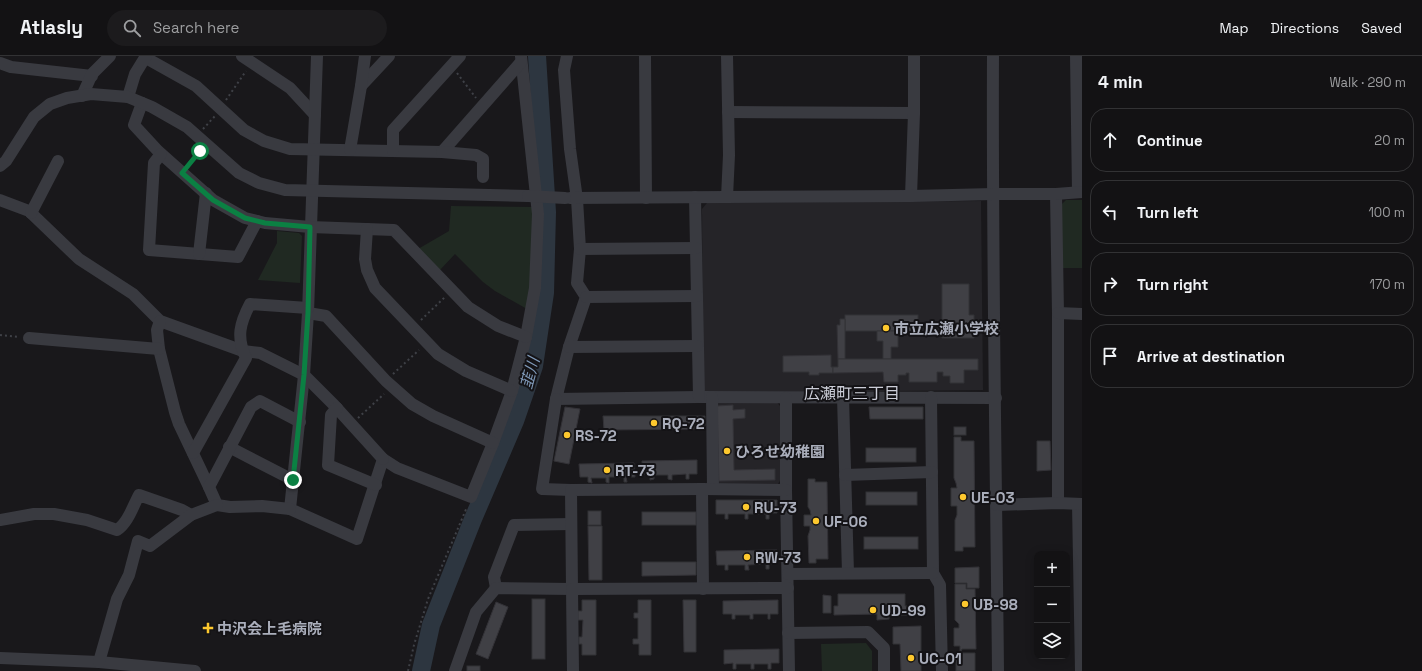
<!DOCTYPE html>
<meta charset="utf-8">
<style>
body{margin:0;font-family:"Space Grotesk","Noto Sans JP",sans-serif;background:#1c1b1d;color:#f1f3f6}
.controls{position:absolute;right:12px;bottom:12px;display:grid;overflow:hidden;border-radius:8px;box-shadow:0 2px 10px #0003}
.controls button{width:36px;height:36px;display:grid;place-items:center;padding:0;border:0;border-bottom:1px solid #323234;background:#131214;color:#f1f3f6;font:20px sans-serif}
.stop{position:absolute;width:12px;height:12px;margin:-9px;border:3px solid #0b8043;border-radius:50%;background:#fff}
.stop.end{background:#0b8043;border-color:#fff;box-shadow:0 1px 4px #0008}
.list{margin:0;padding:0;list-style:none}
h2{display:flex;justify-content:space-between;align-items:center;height:52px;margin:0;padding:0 16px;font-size:17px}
h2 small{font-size:13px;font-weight:400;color:#9d9ea0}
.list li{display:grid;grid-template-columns:26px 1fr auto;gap:12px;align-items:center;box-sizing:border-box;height:64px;margin:0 8px 8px;padding:0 8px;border:1px solid #323234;border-radius:16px}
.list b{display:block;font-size:15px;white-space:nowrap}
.list em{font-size:13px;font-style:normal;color:#9d9ea0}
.icon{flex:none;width:22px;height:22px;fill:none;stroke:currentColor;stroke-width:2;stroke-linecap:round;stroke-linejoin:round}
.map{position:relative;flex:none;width:1082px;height:615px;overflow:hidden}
header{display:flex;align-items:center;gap:24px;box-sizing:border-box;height:56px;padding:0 20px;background:#131214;border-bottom:1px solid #323234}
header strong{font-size:19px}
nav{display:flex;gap:22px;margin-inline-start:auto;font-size:14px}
.search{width:280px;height:36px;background:#1c1b1d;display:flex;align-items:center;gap:10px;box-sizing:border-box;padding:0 14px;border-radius:22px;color:#9d9ea0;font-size:15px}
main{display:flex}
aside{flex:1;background:#131214}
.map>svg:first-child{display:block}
</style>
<header>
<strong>Atlasly</strong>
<div class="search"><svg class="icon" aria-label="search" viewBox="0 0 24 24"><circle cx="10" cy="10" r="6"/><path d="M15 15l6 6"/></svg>Search here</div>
<nav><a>Map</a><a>Directions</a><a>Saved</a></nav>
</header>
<main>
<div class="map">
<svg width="1082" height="615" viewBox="0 0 1082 615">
<rect width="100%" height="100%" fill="#19181b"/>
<g fill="#252428">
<path d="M981 145 983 334 707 337 703 333 702 153 707 147Z"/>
<path d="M776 345 780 350 781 423 778 428 716 429 715 346Z"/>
</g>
<g fill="#202922">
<path d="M1066 144H1082V212H1061L1062 148Z"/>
<path d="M451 150 534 151 532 225 527 253 495 235 483 226 455 198 439 215 418 193 449 175Z"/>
<path d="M277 175 299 177 302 180 300 227 258 224 277 187Z"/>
<path d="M866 587 872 595V615H822L821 588Z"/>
</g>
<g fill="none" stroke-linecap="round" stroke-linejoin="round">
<path stroke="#2d3640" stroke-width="18" d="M421 615 431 569 473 463 515 365 534 310 545 237 547 156 537 0"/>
</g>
<g fill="#404045" stroke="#333237">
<path d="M942 228H969V259H974V282H942Z"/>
<rect x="845" y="259" width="73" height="16"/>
<path d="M840 263H845V303H838L837 269H840Z"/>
<path d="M877 275H898V291H891V303H883V285H877Z"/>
<path d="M831 299V311H833V317H819V319H809V316H783V300Z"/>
<path d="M838 303H978V314H964V327H950V320H943V316H937V326H909V317H906V319H898V326H884L883 316 833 317V311H838Z"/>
<path d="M733 349V354L745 353V362L733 363 734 414 775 413V424L719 425 717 350Z"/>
<path d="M565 351 580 353 569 408 554 405Z"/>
<path d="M869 351H923V363H870Z"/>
<path d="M603 360H705V373L604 374Z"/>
<rect x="954" y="371" width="12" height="8"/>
<path d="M954 381H961V385H974L975 491H963V495H955V464L957 459V450H951V432H957L956 427 954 422Z"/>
<path d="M1037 385H1050L1051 414 1037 415Z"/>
<rect x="866" y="392" width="50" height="14"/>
<path d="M697 404V418H689V423H686V418L672 419V424L668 423V419H654V423L650 424V418H642V405Z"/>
<path d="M634 407 635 421H626L627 426H624V421H609V427L606 426V422H591L592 427 588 426V421H580L579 408Z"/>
<path d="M808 423H815V426H827L828 503H816V507H809L808 480 810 474V470H804V459H811L810 454 808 451Z"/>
<rect x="866" y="436" width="51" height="13"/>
<path d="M716 444H777V457H769V463H766V458H748V463H745V458H728V463H725V458H716Z"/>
<rect x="588" y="455" width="13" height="14"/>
<rect x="642" y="456" width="54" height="13"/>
<path d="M588 470H602V524H589Z"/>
<rect x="864" y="481" width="54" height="12"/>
<path d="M777 494V508H769V513H766V508L748 509 749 514H745V509H728V514H725V509H717L716 495Z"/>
<path d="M642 506H696V519L642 520Z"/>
<path d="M979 511V532H967V527H955V512Z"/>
<path d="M955 528H966V533H975L976 593H962L961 595H960V590H954V572H959V568L955 564Z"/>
<path d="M838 538H905V550H911L912 559H889V563L877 564V558L834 559V550H838Z"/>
<path d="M823 539 831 540V557H823Z"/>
<rect x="532" y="543" width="13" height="60"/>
<path d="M582 544H596V599H582V588H579V581H582L583 564H578V555H582Z"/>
<path d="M638 544H651V599H639V588H633V583H638V562H634V557H638Z"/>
<path d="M683 544H696V596H684Z"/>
<path d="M778 544V558H770V563H768V558H753V563H750V559H735V563H732V558H723V545Z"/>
<path d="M496 546 508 551 488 603 476 598Z"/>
<path d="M921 570V615H901L900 588H893V571Z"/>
<path d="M779 593V607H771V613H768V608H754V613H751V608H736V613H733V607L724 608V594Z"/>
<path d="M960 595H961L962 597H975V615H956V597H959Z"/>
<rect x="467" y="610" width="13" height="5"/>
</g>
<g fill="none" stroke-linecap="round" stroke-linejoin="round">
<g stroke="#3f4147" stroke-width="2" stroke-dasharray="2 3" stroke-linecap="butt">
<path d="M457 17 476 42"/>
<path d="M226 44 246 15"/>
<path d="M203 73 215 60"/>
<path d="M188 110 199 96"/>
<path d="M421 264 445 241"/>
<path d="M0 279 19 281"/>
<path d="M393 318 419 294"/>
<path d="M358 362 384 338"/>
<path d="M408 615 414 589 428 543 467 451"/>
</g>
<g stroke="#393a40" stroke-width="12">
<path d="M242 0 290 32 315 59"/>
<path d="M317 0 308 257 304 319 290 453 357 483 383 403 397 412 471 441 493 387 512 335 526 281 535 232 538 158 521 0"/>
<path d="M567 0 564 14 570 93 577 143 580 193 577 227 586 241 569 291 556 343 699 341 996 342"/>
<path d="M645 0 646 142"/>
<path d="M993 0C992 205 996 410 998 615"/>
<path d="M1076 0 1078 136"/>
<path d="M146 2 196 30 244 74 264 85 290 93 442 96 521 6"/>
<path d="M0 7 11 11 92 20"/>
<path d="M361 30 389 0"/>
<path d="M82 40 92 18 110 0"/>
<path d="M128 41 135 18 146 0"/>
<path d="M142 47 134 69 158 95 213 144 245 162 265 167 310 171 394 174 468 251 498 270 526 281"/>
<path d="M728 56 914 57"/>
<path d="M350 94 361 30 365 0"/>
<path d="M393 95V74L460 0"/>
<path d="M442 96 476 99 483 103V121"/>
<path d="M161 98 154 107 149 194 238 201 257 165"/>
<path d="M0 110 6 105 34 61 50 48 67 42 91 38 128 41 152 51 187 71 239 117 259 127 285 134 528 140"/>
<path d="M1056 138 1058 257V447"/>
<path d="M911 140 914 57V0"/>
<path d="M695 141 699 341"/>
<path d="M727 141 729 99 727 0"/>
<path d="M570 142 911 140 993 138H1056L1082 136"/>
<path d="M0 144 29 155 79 203 133 238 160 265 243 295 260 297 304 319 334 349 383 403"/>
<path d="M31 157 58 105"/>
<path d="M367 173 365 203 367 214 375 232 438 298 466 315 512 335"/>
<path d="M580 193 696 192"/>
<path d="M199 198 206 137"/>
<path d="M586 241 697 240"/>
<path d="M308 257 326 260 386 325 412 348 433 360 493 387"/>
<path d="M1058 257 1082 258"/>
<path d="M160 265 157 274 159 293 175 356 179 368 209 431"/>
<path d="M29 282 159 293"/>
<path d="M569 291 697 290"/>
<path d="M712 341 713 433"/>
<path d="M843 341 848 517"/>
<path d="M931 341 933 517 940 529 942 615"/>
<path d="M786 342V434L789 615"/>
<path d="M556 343 542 433 571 434"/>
<path d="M337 352 331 359 328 409 376 429"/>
<path d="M229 391 293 424"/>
<path d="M193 397 246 302C236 281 240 267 250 248L308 252"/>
<path d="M845 419 932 416"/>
<path d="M702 433 703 533"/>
<path d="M1078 448 1081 615"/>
<path d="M997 449 1058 447 1082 448"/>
<path d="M290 453 262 450 230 451 217 449 209 431 251 351 260 345 300 366"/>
<path d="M0 464 34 458H54L87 464 117 474C128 467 133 450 139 439L182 454 191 459"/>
<path d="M788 518 933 517"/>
<path d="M496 532 494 521 514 469 571 468"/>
<path d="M788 577 868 576 884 592V615"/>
<path d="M0 602 99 606 195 615"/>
<path d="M99 606 117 543 129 519 138 485 150 490 191 459 217 449"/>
<path d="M455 615 476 556 496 532 572 533 571 434 702 433 786 434"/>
<path d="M573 615 572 533 788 532"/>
</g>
<path stroke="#393a40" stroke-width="12" d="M528 140 565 142"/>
</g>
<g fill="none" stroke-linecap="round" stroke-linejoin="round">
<path stroke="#0b8043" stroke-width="5" d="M200 95 182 117 213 144 245 162 265 167 310 171 308 257 304 319 293 424"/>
</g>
<g fill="#fdc82e" stroke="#141316" stroke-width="1.5">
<circle cx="886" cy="272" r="4"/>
<circle cx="654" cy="367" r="4"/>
<circle cx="567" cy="379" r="4"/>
<circle cx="727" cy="395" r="4"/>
<circle cx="607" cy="414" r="4"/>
<circle cx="963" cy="441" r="4"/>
<circle cx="746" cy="451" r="4"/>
<circle cx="816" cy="465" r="4"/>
<circle cx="747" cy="501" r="4"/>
<circle cx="965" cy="548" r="4"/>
<circle cx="873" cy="554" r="4"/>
<path d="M206 566h4v4h4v4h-4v4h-4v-4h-4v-4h4z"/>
<circle cx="911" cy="602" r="4"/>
</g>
<g text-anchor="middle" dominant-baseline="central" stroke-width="4" stroke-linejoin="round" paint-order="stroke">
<g font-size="15" font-weight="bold" fill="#aaaebb" stroke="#141316" text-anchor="start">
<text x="894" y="272">市立広瀬小学校</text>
<text x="662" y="367">RQ-72</text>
<text x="575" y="379">RS-72</text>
<text x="735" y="395">ひろせ幼稚園</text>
<text x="615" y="414">RT-73</text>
<text x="971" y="441">UE-03</text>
<text x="754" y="451">RU-73</text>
<text x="824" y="465">UF-06</text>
<text x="755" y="501">RW-73</text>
<text x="973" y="548">UB-98</text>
<text x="881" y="554">UD-99</text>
<text x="217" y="572">中沢会上毛病院</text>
<text x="919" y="602">UC-01</text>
</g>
<g font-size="16" font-style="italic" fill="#7f99b8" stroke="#141316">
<text transform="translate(530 317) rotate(-75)">韮川</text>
</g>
<g font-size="16" fill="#cbcdd7" stroke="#141316">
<text x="852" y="337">広瀬町三丁目</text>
</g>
</g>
</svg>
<div class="controls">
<button>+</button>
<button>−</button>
<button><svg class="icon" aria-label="layers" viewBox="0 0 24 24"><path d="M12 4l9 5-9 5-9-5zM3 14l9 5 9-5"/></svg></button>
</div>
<div class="stop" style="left:200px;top:95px"></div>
<div class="stop end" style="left:293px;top:424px"></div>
</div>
<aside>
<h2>4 min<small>Walk · 290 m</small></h2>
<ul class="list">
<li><svg class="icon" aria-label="ahead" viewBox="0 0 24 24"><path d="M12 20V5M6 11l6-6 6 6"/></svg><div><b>Continue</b></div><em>20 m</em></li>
<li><svg class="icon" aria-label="left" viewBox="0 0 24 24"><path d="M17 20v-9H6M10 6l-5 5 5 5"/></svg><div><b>Turn left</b></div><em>100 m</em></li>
<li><svg class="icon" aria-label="right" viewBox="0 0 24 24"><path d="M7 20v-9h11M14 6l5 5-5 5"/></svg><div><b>Turn right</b></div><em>170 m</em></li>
<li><svg class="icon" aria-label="arrive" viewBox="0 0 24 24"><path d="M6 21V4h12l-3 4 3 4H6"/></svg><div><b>Arrive at destination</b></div></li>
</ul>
</aside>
</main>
